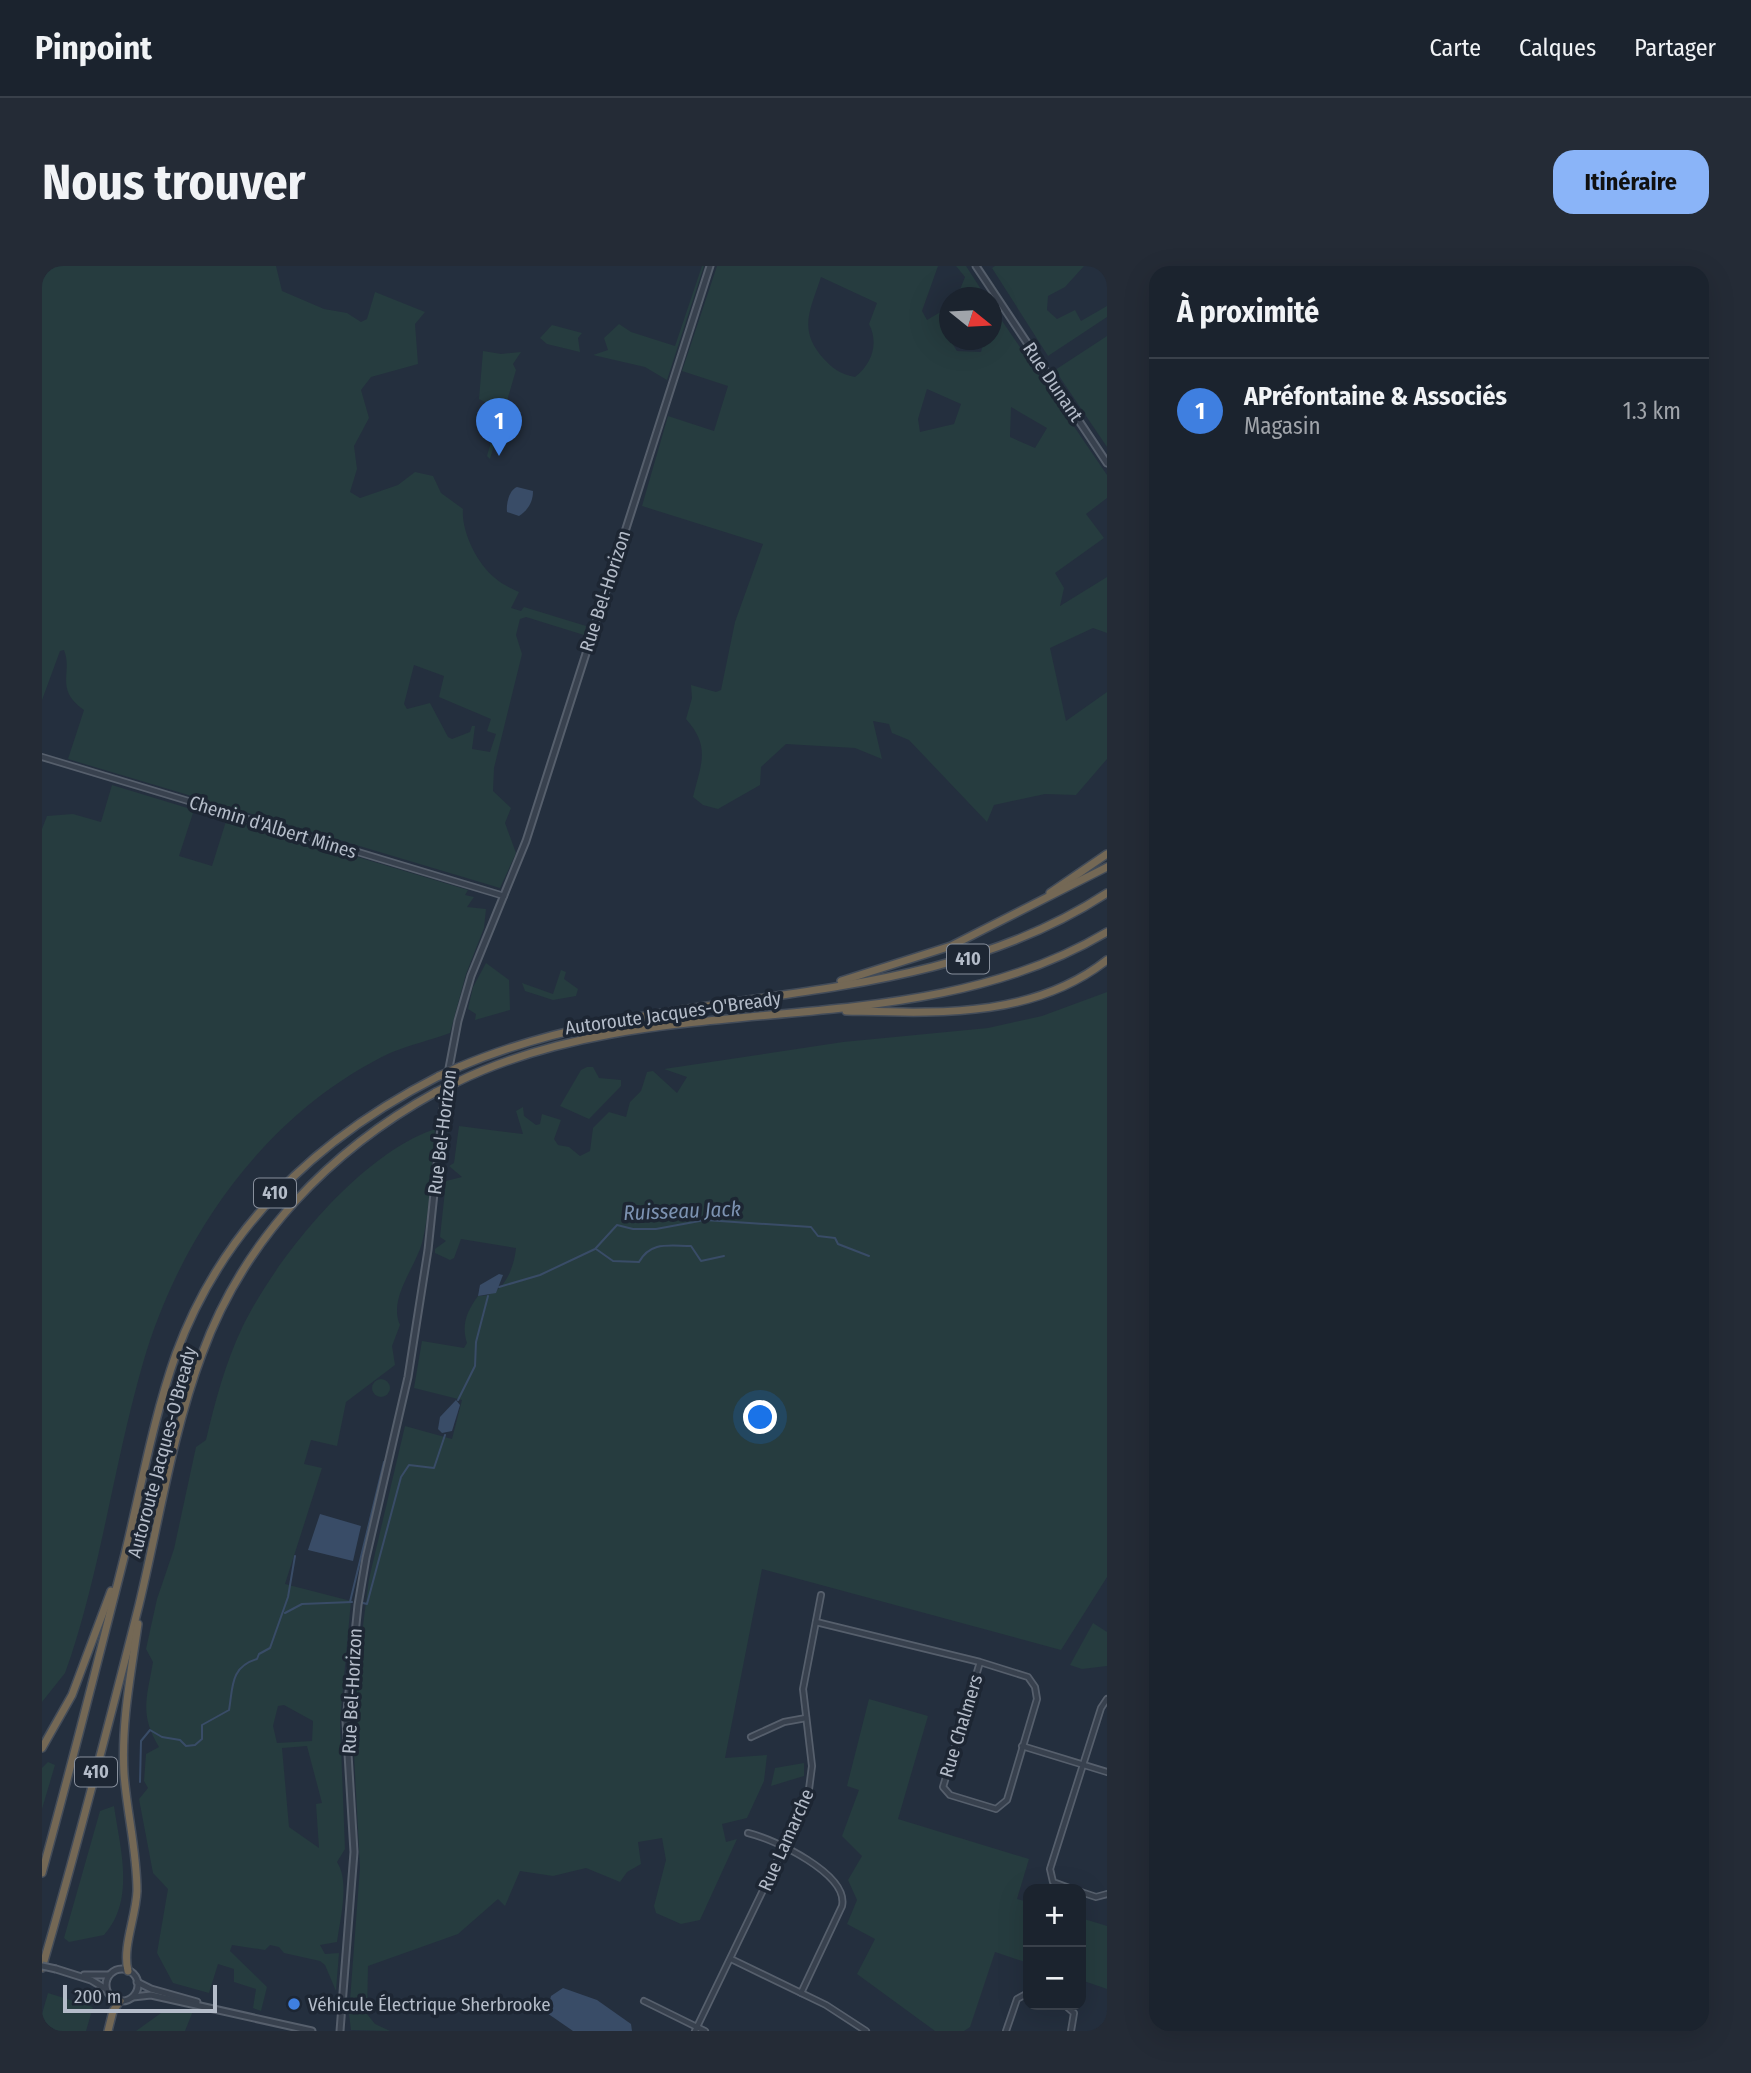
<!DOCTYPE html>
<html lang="fr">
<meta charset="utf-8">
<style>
body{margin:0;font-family:"Fira Sans Condensed",sans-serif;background:#242b36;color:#f1f3f6}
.controls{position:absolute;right:21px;bottom:21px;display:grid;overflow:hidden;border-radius:14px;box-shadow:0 7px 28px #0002}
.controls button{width:63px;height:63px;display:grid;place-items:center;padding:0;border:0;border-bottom:2px solid #39404a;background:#1b232e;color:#f1f3f6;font:35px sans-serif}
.compass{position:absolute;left:897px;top:21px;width:63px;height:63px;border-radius:50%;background:#1b232e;box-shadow:0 7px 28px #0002;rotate:108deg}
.scale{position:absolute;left:21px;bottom:18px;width:154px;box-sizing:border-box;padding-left:7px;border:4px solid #b4bcc9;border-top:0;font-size:19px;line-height:24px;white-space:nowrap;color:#b4bcc9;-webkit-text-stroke:5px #1d2633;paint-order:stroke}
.you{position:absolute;left:719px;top:1152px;width:24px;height:24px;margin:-18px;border:5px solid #fff;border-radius:50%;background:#1a73e8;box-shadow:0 0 0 10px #1a73e833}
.badge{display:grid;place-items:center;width:46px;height:46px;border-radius:50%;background:#8ab4f8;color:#fff;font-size:23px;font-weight:700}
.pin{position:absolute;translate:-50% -58px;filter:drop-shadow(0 2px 4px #0008)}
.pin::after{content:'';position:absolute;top:37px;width:24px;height:21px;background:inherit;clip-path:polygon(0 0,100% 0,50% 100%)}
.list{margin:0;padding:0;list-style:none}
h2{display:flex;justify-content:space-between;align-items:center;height:91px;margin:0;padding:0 28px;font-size:30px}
h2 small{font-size:23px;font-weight:400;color:#a0a4aa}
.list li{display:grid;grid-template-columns:46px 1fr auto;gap:21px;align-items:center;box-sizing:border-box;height:105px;padding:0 28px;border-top:2px solid #39404a}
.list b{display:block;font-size:26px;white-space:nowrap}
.list p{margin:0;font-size:23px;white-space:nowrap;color:#a0a4aa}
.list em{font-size:23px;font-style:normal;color:#a0a4aa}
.map{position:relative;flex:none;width:1065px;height:1765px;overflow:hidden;border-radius:21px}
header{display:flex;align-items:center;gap:42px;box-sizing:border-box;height:98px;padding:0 35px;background:#1b232e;border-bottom:2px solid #39404a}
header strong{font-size:33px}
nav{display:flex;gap:38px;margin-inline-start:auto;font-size:24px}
.intro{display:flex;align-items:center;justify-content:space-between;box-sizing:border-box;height:168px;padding:0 42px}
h1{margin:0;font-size:49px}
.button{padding:18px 32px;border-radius:21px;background:#8ab4f8;color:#111;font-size:24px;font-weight:700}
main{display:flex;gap:42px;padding:0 42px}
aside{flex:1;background:#1b232e;border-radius:21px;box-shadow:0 7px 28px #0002}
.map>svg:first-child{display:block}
</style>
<header>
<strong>Pinpoint</strong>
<nav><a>Carte</a><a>Calques</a><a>Partager</a></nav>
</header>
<div class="intro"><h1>Nous trouver</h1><a class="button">Itinéraire</a></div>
<main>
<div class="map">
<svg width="1065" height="1765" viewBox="0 0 1065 1765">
<rect width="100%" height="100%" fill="#242f3e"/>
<g fill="#263c3f" fill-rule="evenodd">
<path d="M0 0H234L240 25 282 43 305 47 319 56 325 53 333 26 383 46 373 58 376 98 329 111 319 124 327 152 312 180 315 203 308 226 318 232 356 219 373 206 391 210 399 227 421 243C419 265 435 298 453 312 459 318 469 322 477 326L469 342 479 345 482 341 544 360 542 369 484 351 478 353 474 369 480 388 452 502 451 525 469 542 463 557 474 587 458 622 26 493 42 444C12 423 31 407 22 384L18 385 0 434ZM372 399 402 410 397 431 449 453 445 465 454 468 448 486 430 483 433 460H430L428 466 410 473 406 471 388 437 365 443 362 438Z"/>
<path d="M660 0H662L625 114 603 101 551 89 566 84 562 72 577 58 589 66 633 80Z"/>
<path d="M675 0H896L880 45 885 54 907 41 908 74 915 85 939 86 942 74H950V51L954 46 1065 209V232L1044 248 1062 272 1013 307 1022 322 1018 340 1065 311V367L1051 362 1008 382 1024 455 1065 426V493L1034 529 1003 528 952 539 945 556 867 474 850 467 847 458 831 455 840 493 813 482 744 478 719 501 718 519 676 543 661 539 651 531C659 498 669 481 644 453L650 432 649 419 674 426 679 424 693 356 721 278 600 240 626 150 672 165 686 120 640 105ZM779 11 835 37 827 58C837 77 830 98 813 111 798 108 791 103 781 92 756 63 768 45 779 11ZM885 123 919 138 912 158 878 166 876 153ZM969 141 1005 162 993 182 968 171Z"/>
<path d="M914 0H924L944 31H915L923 11Z"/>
<path d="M953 0H1042L1023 21 1006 30 1005 44 1015 53 1033 44 1039 55 1065 40V51L1006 90 950 2Z"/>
<path d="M510 59 540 67 536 72 538 86 505 78 498 72Z"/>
<path d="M1065 70V181L1013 104Z"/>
<path d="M441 85 459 88 479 86 471 98 474 104 448 193 445 190 458 144 437 133Z"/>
<path d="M70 519 152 544 137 590 170 600 185 552 426 624 423 629 432 631 425 641 444 643 442 662 424 708 408 767C389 774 367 779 348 787 225 846 138 969 101 1097 73 1194 60 1295 29 1390L23 1407 0 1436V563L5 550 31 548 59 556Z"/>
<path d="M444 697 467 714 468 744 433 754 434 748 426 743 431 721Z"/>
<path d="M519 704 524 706 522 713 536 723 534 730 511 734 483 725 480 717 511 728Z"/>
<path d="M1065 726V1311L1019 1384 720 1303 683 1492 725 1489 722 1515 705 1552 680 1558 684 1576 695 1573 658 1654 639 1658 614 1647 612 1640 624 1594 620 1572 596 1576 599 1598 585 1606 578 1616 544 1602 511 1610 478 1605 463 1640 456 1633 416 1668 326 1700 325 1748 333 1758 348 1765 309 1764 307 1748 318 1601 311 1469 315 1407 327 1313 363 1160 410 1173 420 1134 372 1122 380 1075 422 1082 425 1077C419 1059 425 1045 436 1030 461 1031 472 1003 474 982L419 973 412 992 408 994 393 987V983L404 975 398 971 404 915 420 911 407 900 412 897 417 860 481 868 474 845 481 841 482 850 494 859 498 858 500 848 519 854 512 873 516 879 527 881 538 890 548 885 551 862 567 846 584 851 588 836 599 825 605 806 611 805 635 827 645 811 622 803 801 776 946 762 1000 750Z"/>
<path d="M545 801H551L557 812 579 814V820L547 853 518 840 539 804Z"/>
<path d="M393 863C389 898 389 943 380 977 373 1002 346 1033 358 1059L350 1080 353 1099 304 1136 295 1180 269 1174 262 1198 280 1202 243 1318 309 1335 298 1455 303 1583 295 1596C308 1616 298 1653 295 1676L278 1679 283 1688 297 1687 294 1725 283 1699 278 1695 242 1687 237 1681 228 1679 223 1684 190 1679 188 1685 225 1721 219 1745 211 1742 214 1723 192 1716V1703L176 1698 167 1727 131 1717 115 1687 126 1623 111 1607 97 1533 106 1522 102 1515 104 1488 117 1481C97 1448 105 1431 111 1396L104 1383 115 1333 132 1283 154 1181 164 1174C173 1136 183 1098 200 1062 233 993 318 888 393 863ZM242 1439 271 1455 270 1475 235 1477 231 1460 236 1440ZM265 1480 280 1537 274 1538 277 1582 247 1561 240 1482Z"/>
<circle cx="339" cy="1122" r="9"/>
<path d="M1051 1357 1065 1366V1400L1040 1403 1028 1399Z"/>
<path d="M827 1433 886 1450 856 1553 987 1593 975 1633 986 1636V1697L953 1686 928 1761 922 1765H893L815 1708 833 1673 805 1658 815 1634 806 1614 820 1590 800 1570 817 1524 805 1520Z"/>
<path d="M6 1496 13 1499 0 1543V1502Z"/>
<path d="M762 1497V1510L729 1520 733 1502Z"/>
<path d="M72 1540C78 1582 94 1634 62 1669L27 1676 22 1672 58 1545Z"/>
<path d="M1039 1652 1065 1660V1723L1039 1714Z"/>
<path d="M6 1727 51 1741 44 1765H0V1748Z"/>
<path d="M151 1745 143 1765H94L119 1747Z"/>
</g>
<g fill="#394c67">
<path d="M475 221 491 225C491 236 486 244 477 250L465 246C464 238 467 224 475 221Z"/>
<path d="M457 1008 461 1009 454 1027 436 1030 438 1019Z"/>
<path d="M414 1134 418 1139 410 1165 400 1167 396 1163 398 1151Z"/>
<path d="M278 1248 319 1260 311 1295 266 1284Z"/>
<path d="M521 1722 555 1734 589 1758 590 1765H531L505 1747 509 1730Z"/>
</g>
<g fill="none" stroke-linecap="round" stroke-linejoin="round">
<g stroke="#394c67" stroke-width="2">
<path d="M554 983 571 995 597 996C609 975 627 980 649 980L659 995 682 990"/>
<path d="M457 1021 498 1009 553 983 575 959 591 963H614L663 954 769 961 776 970 793 972 796 978 827 990"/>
<path d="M416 1134 433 1100 434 1076 446 1030"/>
<path d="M308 1336 342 1196"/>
<path d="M321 1337 325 1338 359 1211 367 1199 392 1202 403 1169"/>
<path d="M243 1347 260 1338 310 1336"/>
<path d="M98 1516 99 1475 108 1464 120 1471 138 1474 144 1480 153 1479 160 1473V1459L187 1444C191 1421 188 1401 215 1393L217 1388 228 1382 246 1331 253 1290"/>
</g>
<g stroke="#565f6c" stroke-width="8">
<g id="minor">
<path d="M0 491 462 630"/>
<path d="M774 1356 938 1396 986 1411 993 1421 995 1433 965 1534 954 1543 908 1529 901 1521 938 1396"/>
<path d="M709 1471 742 1456 764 1452"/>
<path d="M980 1480 1065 1506"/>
<path d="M706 1567C732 1573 807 1608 800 1640L759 1727"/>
<path d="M1030 1623 1011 1616 1008 1603 1059 1442 1065 1433"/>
<path d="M1039 1626 1054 1631 1065 1628"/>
<path d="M689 1693 784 1739 824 1765"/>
<path d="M602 1735 663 1765"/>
<path d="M1023 1739 1032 1747 1029 1765"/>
<path d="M653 1765 766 1531 770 1500 761 1423 779 1329"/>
<path d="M964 1765 975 1733 986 1727"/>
</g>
</g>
<g stroke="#565f6c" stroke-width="9">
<g id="tertiary">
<path d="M934 0 1065 197"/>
<circle cx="80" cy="1719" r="16"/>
<path d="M14 1703 49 1714 64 1723"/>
<path d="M42 1709H67"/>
<path d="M95 1716 109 1723 155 1736"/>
<path d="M91 1731 109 1729 270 1765"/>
<path d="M298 1765 312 1586 304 1455 316 1339 324 1292 366 1111 386 984 403 823 416 755 429 710 484 575 668 0"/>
</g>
</g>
<g stroke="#434c59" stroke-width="10">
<g id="motorway">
<path d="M1008 627 1065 588"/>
<path d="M799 715 909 680 1065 601"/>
<path d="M804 745C894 747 990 753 1065 694"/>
<path d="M417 801C625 712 871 754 1065 627"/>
<path d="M415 816C619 716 867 784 1065 666"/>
<path d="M0 1482 30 1429 69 1325"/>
<path d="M0 1607C29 1501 56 1395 83 1288 99 1222 111 1153 134 1088 181 960 277 871 397 810"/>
<path d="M0 1702C35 1582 66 1461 97 1339 117 1256 130 1168 160 1088 202 973 288 884 394 826"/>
<path d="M86 1705C80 1681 94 1651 95 1625 95 1586 85 1547 82 1508 79 1457 89 1408 96 1358"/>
<path d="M66 1765 71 1745 78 1735"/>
</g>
</g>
<use href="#minor" stroke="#38414e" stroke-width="4.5"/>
<use href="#tertiary" stroke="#38414e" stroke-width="5"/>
<use href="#motorway" stroke="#746855" stroke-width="7"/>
<g stroke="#565f6c" stroke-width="9" stroke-linecap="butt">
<path id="tertiary-bridge" d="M0 1700 14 1703"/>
</g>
<g stroke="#434c59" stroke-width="10" stroke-linecap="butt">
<g id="motorway-bridge">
<path d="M397 810 417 801"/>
<path d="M394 826 415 816"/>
</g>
</g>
<use href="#tertiary-bridge" stroke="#38414e" stroke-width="5"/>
<use href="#motorway-bridge" stroke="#746855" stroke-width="7"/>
</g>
<circle fill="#3f7fe0" stroke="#1d2633" stroke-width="2.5" cx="252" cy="1738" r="7"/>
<g text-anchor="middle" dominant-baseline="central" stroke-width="7" stroke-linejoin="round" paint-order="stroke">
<g fill="#1d2633" stroke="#878f9c" stroke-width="2">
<rect x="905" y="678.5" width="42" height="29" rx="5"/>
<rect x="212" y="912.5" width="42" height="29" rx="5"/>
<rect x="33" y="1491.5" width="42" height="29" rx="5"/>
</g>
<g font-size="18" font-weight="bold" fill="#b4bcc9">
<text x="926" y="693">410</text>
<text x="233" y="927">410</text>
<text x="54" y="1506">410</text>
</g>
<g font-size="19" fill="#b4bcc9" stroke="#1d2633">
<text transform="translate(1011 116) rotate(56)">Rue Dunant</text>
<text transform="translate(563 325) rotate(-72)">Rue Bel-Horizon</text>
<text transform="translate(231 561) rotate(17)">Chemin d'Albert Mines</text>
<text transform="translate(631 747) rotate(-8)">Autoroute Jacques-O'Bready</text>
<text transform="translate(400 866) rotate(-83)">Rue Bel-Horizon</text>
<text transform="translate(120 1186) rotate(-75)">Autoroute Jacques-O'Bready</text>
<text transform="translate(310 1425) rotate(-87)">Rue Bel-Horizon</text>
<text transform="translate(919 1460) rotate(-73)">Rue Chalmers</text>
<text transform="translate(744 1574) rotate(-66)">Rue Lamarche</text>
</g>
<g font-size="19" fill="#b4bcc9" stroke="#1d2633" text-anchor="start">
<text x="266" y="1738">Véhicule Électrique Sherbrooke</text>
</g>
<g font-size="21" font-style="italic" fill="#7c92b1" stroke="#1d2633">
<text transform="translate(640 945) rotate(-2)">Ruisseau Jack</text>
</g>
</g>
</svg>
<div class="controls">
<button>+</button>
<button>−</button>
</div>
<svg class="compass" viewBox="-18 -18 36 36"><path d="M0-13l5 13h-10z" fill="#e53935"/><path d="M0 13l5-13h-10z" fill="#a0a4aa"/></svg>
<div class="scale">200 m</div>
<div class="you"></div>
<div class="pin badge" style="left:457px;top:190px;background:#3f7fe0">1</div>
</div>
<aside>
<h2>À proximité<small></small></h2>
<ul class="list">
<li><span class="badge" style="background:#3f7fe0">1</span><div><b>APréfontaine &amp; Associés</b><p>Magasin</p></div><em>1.3 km</em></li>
</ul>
</aside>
</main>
